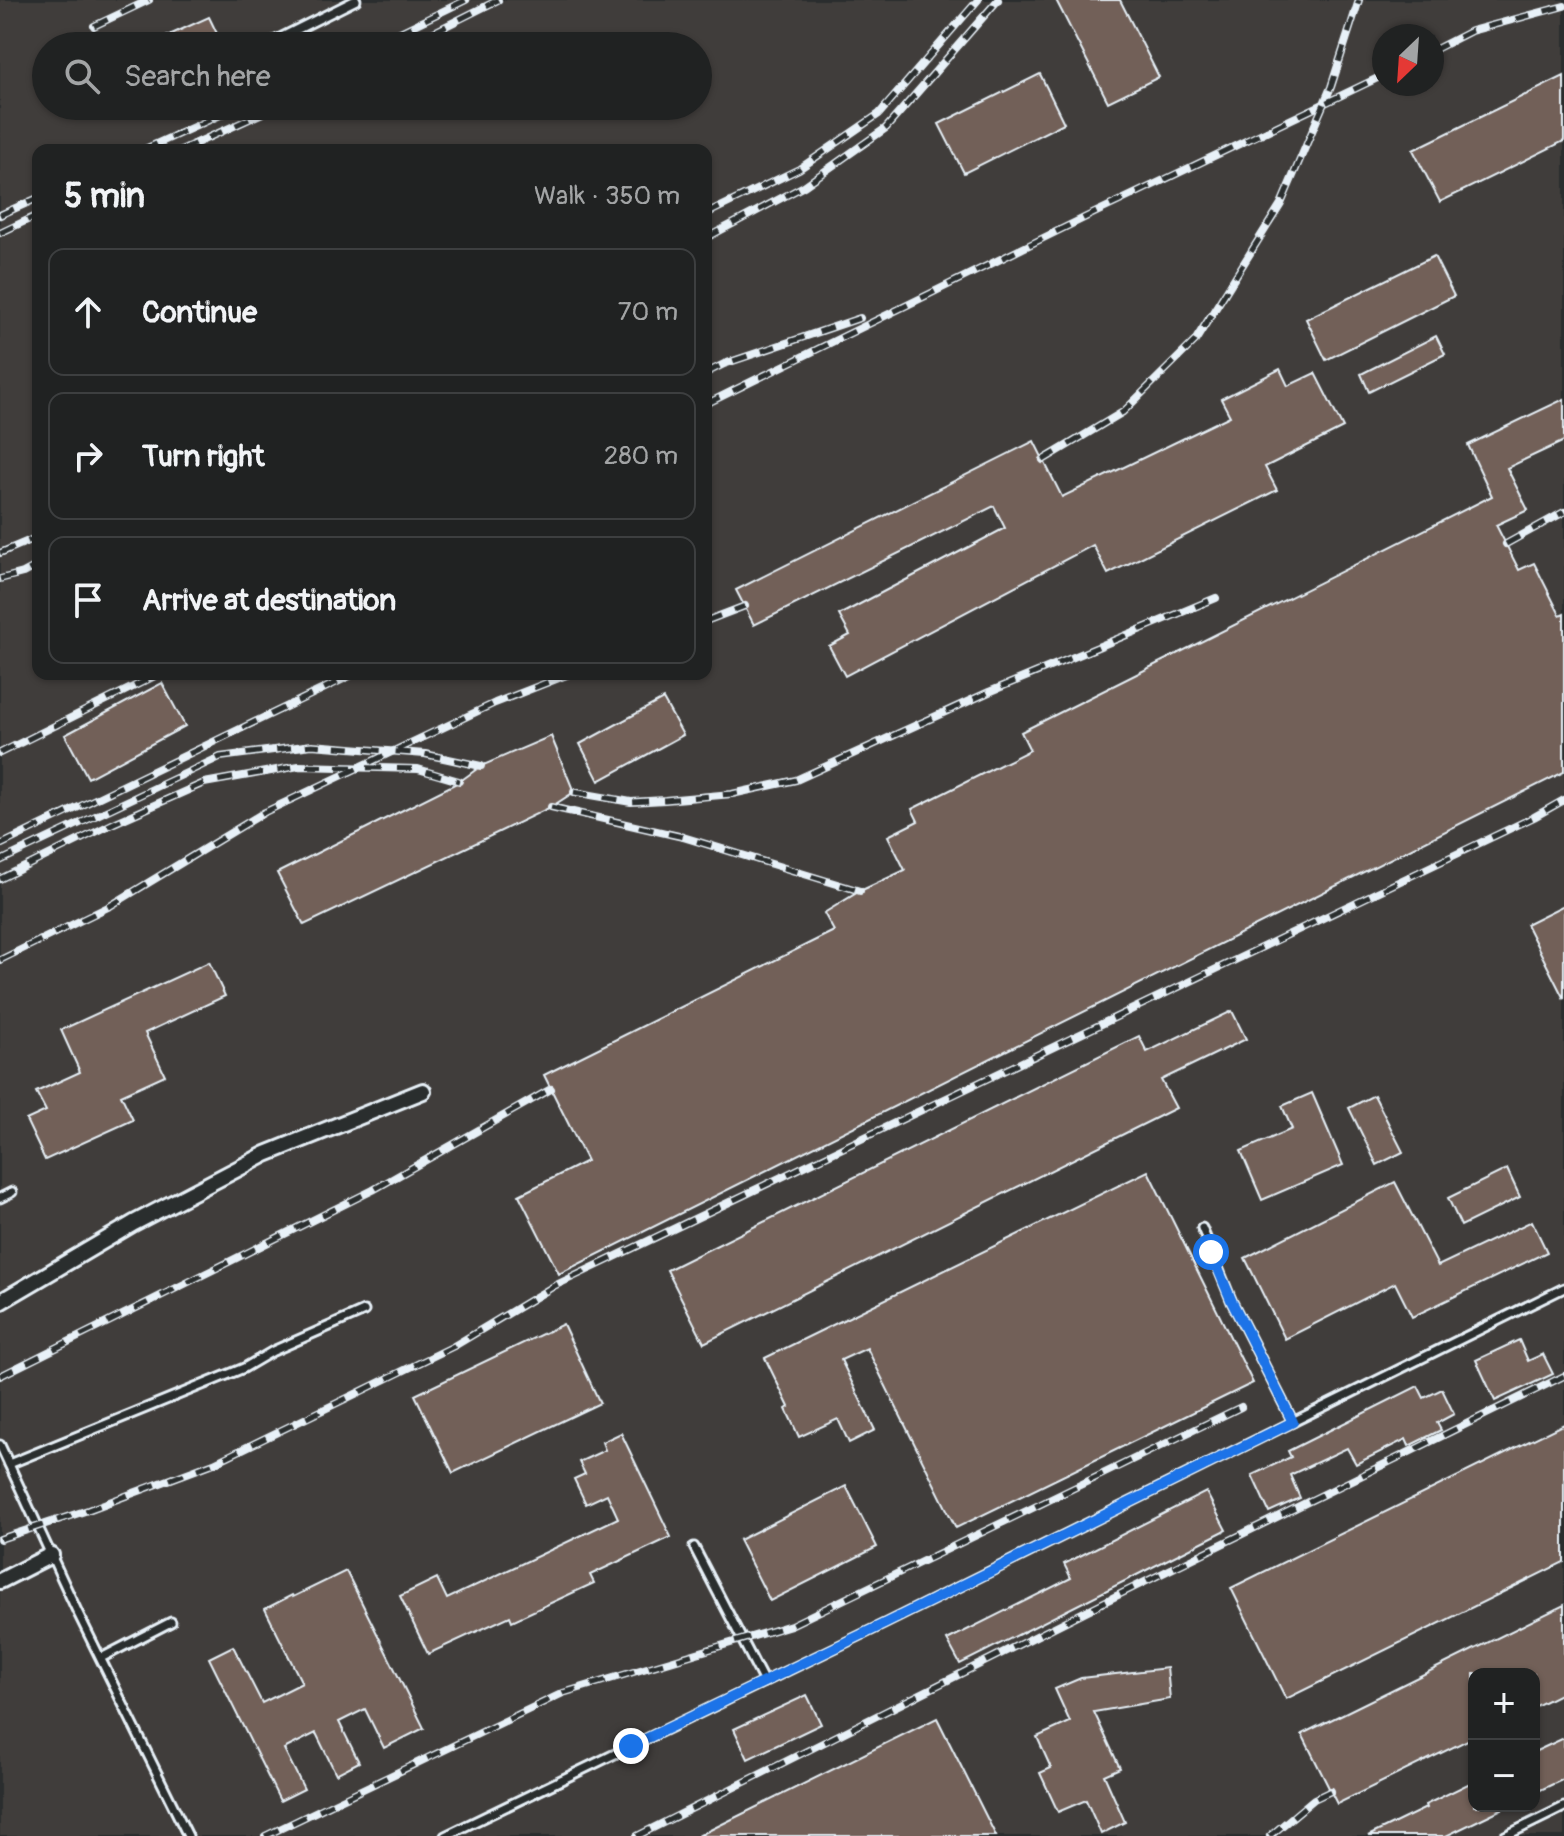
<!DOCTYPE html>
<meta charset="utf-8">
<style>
body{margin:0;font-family:Pangolin,sans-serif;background:#282a2a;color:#f1f3f6}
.controls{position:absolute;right:24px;bottom:24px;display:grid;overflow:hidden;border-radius:16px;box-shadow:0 2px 6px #0004}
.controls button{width:72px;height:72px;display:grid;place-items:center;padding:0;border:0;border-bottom:2px solid #3d3f40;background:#202222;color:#f1f3f6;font:40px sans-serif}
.compass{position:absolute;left:1372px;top:24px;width:72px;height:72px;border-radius:50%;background:#202222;box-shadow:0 2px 6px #0004;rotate:205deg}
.stop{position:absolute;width:24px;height:24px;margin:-18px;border:6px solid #1a73e8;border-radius:50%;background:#fff}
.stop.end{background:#1a73e8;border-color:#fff;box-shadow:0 2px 8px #0008}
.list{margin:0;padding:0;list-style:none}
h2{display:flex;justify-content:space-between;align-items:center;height:104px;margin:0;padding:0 32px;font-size:34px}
h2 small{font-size:26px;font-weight:400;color:#a2a4a5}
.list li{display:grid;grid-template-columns:52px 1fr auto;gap:24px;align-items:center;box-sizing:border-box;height:128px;margin:0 16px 16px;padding:0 16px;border:2px solid #3d3f40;border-radius:16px}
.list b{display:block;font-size:30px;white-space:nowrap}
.list em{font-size:26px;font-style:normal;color:#a2a4a5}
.icon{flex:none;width:44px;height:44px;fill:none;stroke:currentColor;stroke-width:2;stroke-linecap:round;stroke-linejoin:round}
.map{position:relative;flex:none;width:1564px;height:1836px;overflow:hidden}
.search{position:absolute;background:#202222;box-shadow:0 2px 6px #0004;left:32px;top:32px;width:680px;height:88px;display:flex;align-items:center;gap:20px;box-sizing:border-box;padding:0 28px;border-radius:44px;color:#a2a4a5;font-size:30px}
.panel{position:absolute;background:#202222;box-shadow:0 2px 6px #0004;left:32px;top:144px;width:680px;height:536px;border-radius:16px}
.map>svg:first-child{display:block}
</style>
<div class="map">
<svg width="1564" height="1836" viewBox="0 0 1564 1836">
<rect width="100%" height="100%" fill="#2a2d2e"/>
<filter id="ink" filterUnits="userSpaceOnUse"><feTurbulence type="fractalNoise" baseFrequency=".0125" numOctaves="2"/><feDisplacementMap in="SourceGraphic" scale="16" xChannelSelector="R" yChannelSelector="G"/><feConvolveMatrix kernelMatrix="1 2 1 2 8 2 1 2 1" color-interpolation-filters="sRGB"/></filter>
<g filter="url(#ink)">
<path fill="#403d3b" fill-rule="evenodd" d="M0 0H1564V1836H0ZM1384 36H1432V84H1384ZM46 46H698V106H46ZM38 150H706V674H38ZM1474 1674H1534V1806H1474Z"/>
<g fill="#726159" stroke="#e8f1f8" stroke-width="2">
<path d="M1056 0H1120L1159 77 1108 102Z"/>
<path d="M209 17 223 46H145Z"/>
<path d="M1040 74 1064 123 964 173 939 124Z"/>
<path d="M1564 76V141L1440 202 1413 150Z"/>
<path d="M1434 256 1454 296 1326 360 1306 319Z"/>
<path d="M1436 336 1445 354 1369 392 1361 374Z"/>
<path d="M1280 369 1288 386 1315 373 1343 428 1265 467 1277 490 1108 574 1093 545 845 676 829 646 850 635 839 615 1005 528 994 506 754 625 736 590 1034 441 1062 497 1230 416 1221 399Z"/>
<path d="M1564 399V441L1507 468 1528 510 1496 525 1519 570 1534 563 1560 615 1564 613V772L559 1274 519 1195 587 1161 544 1075 834 931 824 913 860 891 905 870 888 836 918 821 912 809 1030 750 1021 732 1492 496 1468 445Z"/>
<path d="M162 683 185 726 88 778 65 735Z"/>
<path d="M663 699 683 735 599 781 580 744Z"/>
<path d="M551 736 574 792 551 807 304 925 277 873 459 782 481 766Z"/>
<path d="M1564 905V999L1526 924Z"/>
<path d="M209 962 225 996 145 1033 165 1075 121 1095 133 1120 45 1160 26 1120 46 1111 36 1092 80 1072 61 1030Z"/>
<path d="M1232 1011 1246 1039 1161 1080 1176 1108 704 1343 667 1270 1139 1036 1147 1052Z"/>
<path d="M1312 1093 1343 1165 1262 1200 1241 1151 1292 1129 1282 1106Z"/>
<path d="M1374 1095 1403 1152 1377 1165 1349 1108Z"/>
<path d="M1507 1169 1520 1197 1461 1226 1448 1198Z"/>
<path d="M1148 1171 1253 1383 956 1528 867 1348 841 1360 875 1430 849 1443 838 1419 799 1437 786 1409 789 1407 765 1358Z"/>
<path d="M1395 1182 1438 1266 1532 1221 1547 1252 1412 1317 1395 1283 1285 1339 1245 1258Z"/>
<path d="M563 1324 600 1403 453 1473 415 1395Z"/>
<path d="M1519 1340 1528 1361 1543 1354 1553 1374 1495 1401 1476 1360Z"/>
<path d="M1418 1386 1424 1398 1442 1389 1454 1414 1437 1423 1441 1430 1409 1446 1406 1439 1356 1464 1347 1448 1290 1475 1300 1498 1269 1512 1252 1475 1291 1457 1288 1451Z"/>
<path d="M1564 1424V1562L1286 1699 1231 1588Z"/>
<path d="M621 1433 671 1537 590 1575 594 1583 512 1621 510 1616 428 1654 400 1596 437 1578 447 1599 618 1518 607 1494 586 1504 574 1479 585 1474 579 1462 605 1450 602 1442Z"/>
<path d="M846 1486 877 1547 770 1601 739 1540Z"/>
<path d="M1206 1492 1226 1530 960 1664 947 1640 1071 1578 1064 1564Z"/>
<path d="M346 1571 424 1728 384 1748 365 1709 339 1722 359 1762 336 1774 316 1733 284 1749 304 1789 280 1801 209 1658 233 1646 262 1703 302 1683 265 1609 292 1595 293 1597Z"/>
<path d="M1564 1605V1692L1534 1707V1674H1474V1737L1337 1804 1302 1734Z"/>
<path d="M1167 1668 1170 1699 1094 1712 1120 1768 1104 1775 1125 1822 1101 1834 1086 1800 1058 1812 1040 1773 1051 1768 1037 1737 1070 1722 1055 1689 1081 1678Z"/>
<path d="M807 1695 821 1724 748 1759 734 1729Z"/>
<path d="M937 1718 996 1836H698Z"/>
<path d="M1564 1738V1779L1534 1793V1752Z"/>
<path d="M1474 1781V1806H1508L1446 1836H1368L1426 1808 1425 1805Z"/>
</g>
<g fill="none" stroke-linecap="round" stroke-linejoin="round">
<g stroke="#e8f1f8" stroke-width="13">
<g id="service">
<path d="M264 46 356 0"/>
<path d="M0 1198 12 1192"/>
<path d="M1202 1228 1232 1302 1293 1422"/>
<path d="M0 1445 77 1611 188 1836"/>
<path d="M9 1464 244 1368 273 1351 364 1311"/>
<path d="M694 1547 764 1682"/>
<path d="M101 1658 171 1622"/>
<path d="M445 1836 884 1624 1564 1288"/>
<path d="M1505 1836 1564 1807"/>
</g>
</g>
<g stroke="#e8f1f8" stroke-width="20">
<g id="minor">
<path d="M0 1302 134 1223 266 1154 423 1091"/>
<path d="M0 1581 51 1555"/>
</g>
</g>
<use href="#service" stroke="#2a2d2e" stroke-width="7"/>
<use href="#minor" stroke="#2a2d2e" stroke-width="14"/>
<g stroke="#e8f1f8" stroke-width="8">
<g id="rail">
<path d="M94 26 149 0"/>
<path d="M371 46 466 0"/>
<path d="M406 46 498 0"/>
<path d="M1432 51 1471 31 1564 6"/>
<path d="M143 150 240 106"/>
<path d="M181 150 278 106"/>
<path d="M706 214 799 169 879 114 978 0"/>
<path d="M0 215 38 198"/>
<path d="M0 233 38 215"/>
<path d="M706 238 804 186 886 128 998 0"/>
<path d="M706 373 724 364 860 318"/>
<path d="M706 404 1086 217 1384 75"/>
<path d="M1043 460 1123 412 1195 341 1281 204 1331 87 1359 0"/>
<path d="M1506 544 1564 512"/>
<path d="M0 553 38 537"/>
<path d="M0 579 23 573 38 565"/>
<path d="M706 621 745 606"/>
<path d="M0 753 159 674"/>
<path d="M574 792 631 802 665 800 732 794 796 780 989 692 1216 598"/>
<path d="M551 807 683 837 860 891"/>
<path d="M0 845 354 674"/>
<path d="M0 861 220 757 312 745 425 754 481 766"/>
<path d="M0 879 114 823 204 783 299 766 418 769 459 781"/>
<path d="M0 960 110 906 265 812 495 703 569 674"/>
<path d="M0 1376 373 1190 551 1089"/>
<path d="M0 1539 88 1510 214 1463 454 1346 554 1286 1534 817 1564 800"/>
<path d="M265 1836 563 1693 791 1625 1241 1407"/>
<path d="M637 1836 1104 1602 1564 1376"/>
<path d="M1270 1836 1314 1799 1331 1791"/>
</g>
</g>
<use href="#rail" stroke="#2a2d2e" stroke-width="5" stroke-dasharray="15" stroke-linecap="butt"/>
</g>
</g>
<g fill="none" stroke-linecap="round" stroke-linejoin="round" filter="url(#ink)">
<path stroke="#1a73e8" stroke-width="10" d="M631 1746 884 1624 1293 1422 1232 1302 1211 1252"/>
</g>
</svg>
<div class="controls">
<button>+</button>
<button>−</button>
</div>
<svg class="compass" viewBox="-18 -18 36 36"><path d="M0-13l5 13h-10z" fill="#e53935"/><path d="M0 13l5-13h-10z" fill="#a2a4a5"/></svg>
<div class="stop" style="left:1211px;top:1252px"></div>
<div class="stop end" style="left:631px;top:1746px"></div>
<div class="search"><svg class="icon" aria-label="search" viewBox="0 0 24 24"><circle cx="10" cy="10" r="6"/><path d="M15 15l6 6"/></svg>Search here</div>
<section class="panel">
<h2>5 min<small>Walk · 350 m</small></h2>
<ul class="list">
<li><svg class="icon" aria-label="ahead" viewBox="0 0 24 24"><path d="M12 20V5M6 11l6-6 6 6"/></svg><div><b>Continue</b></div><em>70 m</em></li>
<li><svg class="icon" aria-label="right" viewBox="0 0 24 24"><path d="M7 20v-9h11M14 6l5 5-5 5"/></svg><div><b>Turn right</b></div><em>280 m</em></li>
<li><svg class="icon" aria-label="arrive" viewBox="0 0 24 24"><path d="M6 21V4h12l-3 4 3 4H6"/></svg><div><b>Arrive at destination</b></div></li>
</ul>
</section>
</div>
